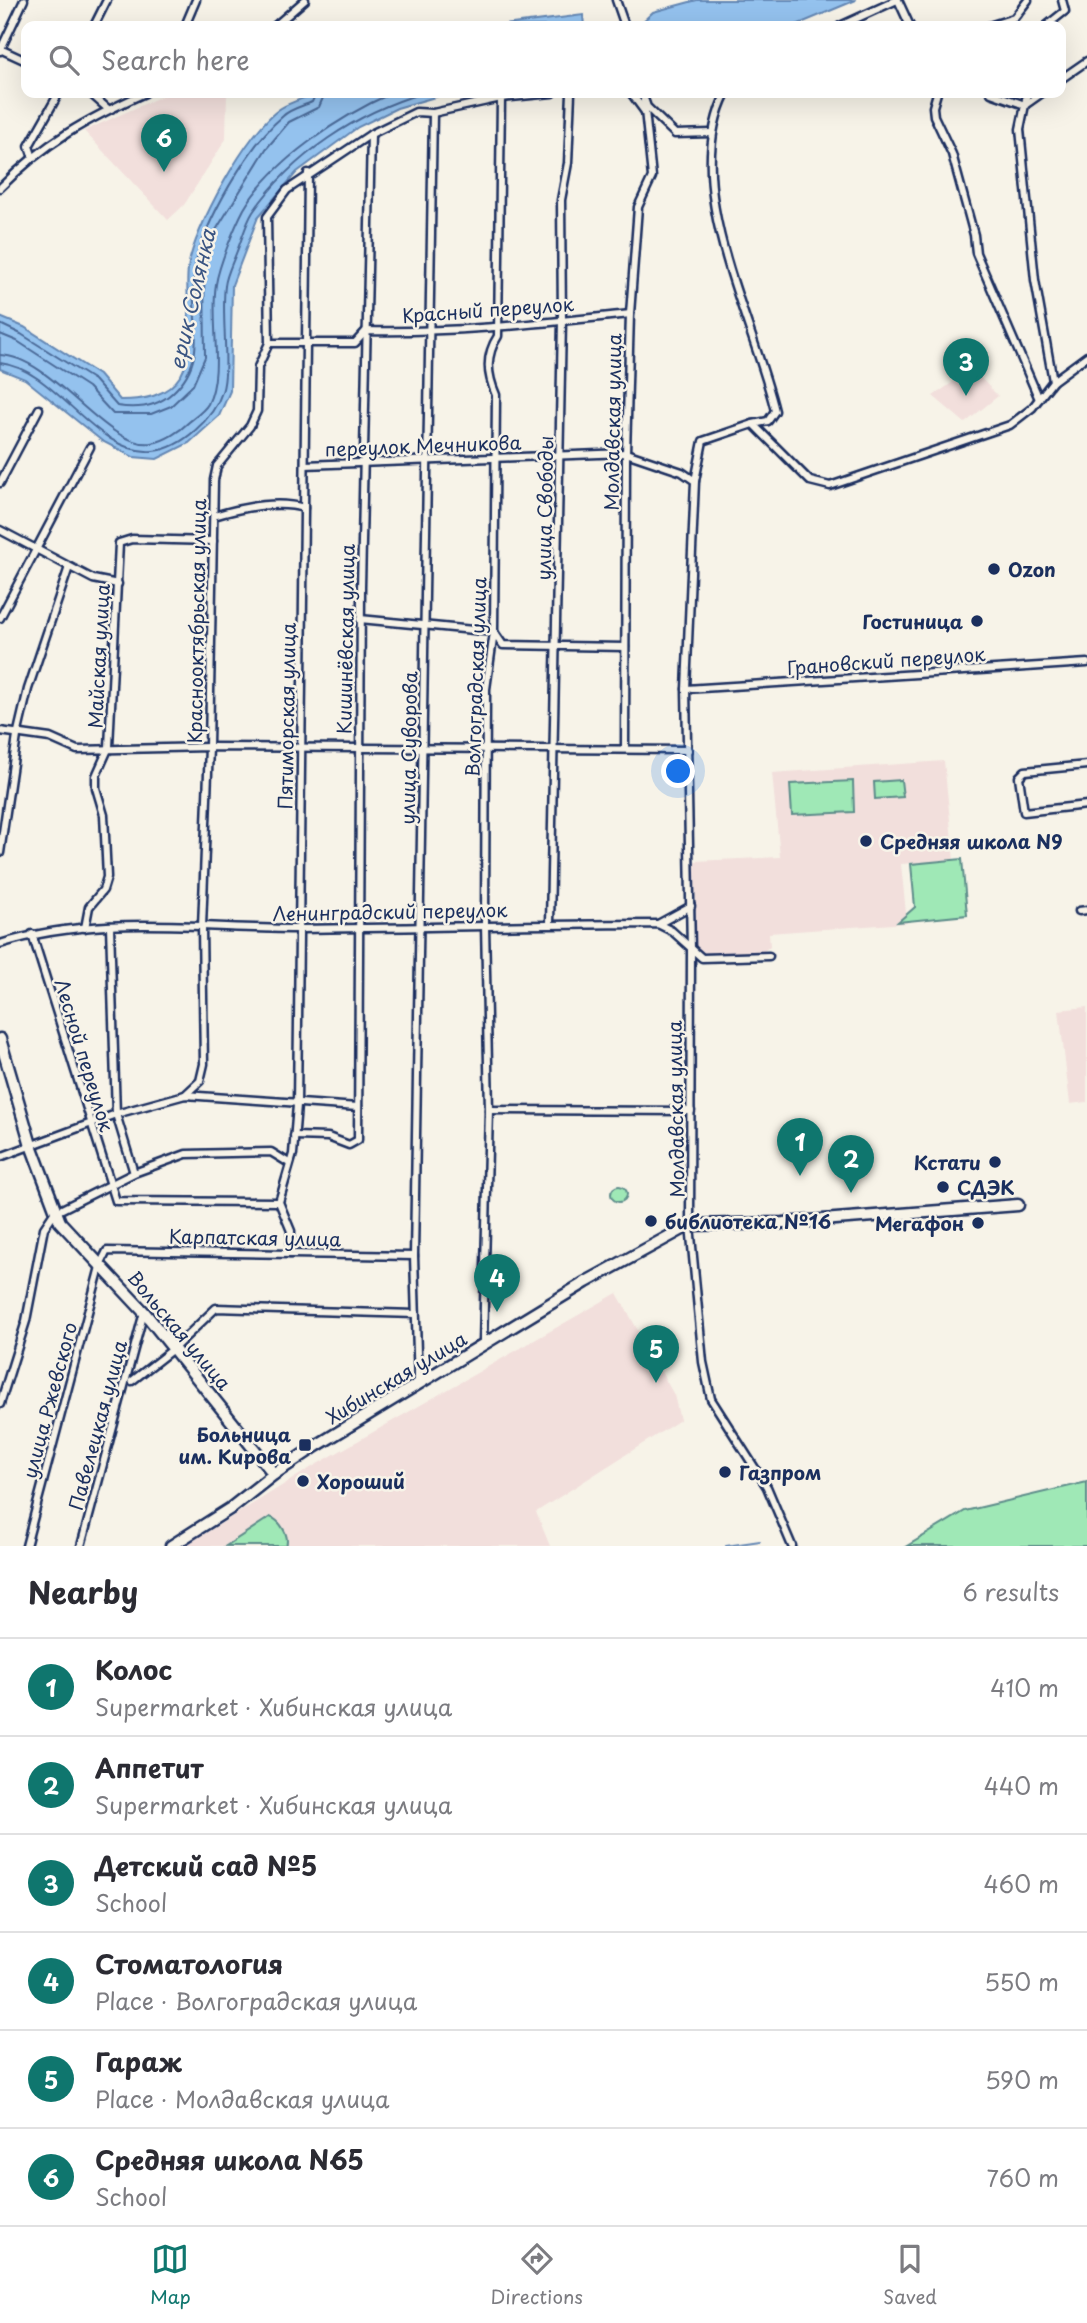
<!DOCTYPE html>
<meta charset="utf-8">
<style>
body{margin:0;font-family:"Playpen Sans",sans-serif;background:#f2f2f3;color:#2b2b33}
.you{position:absolute;left:679px;top:772px;width:24px;height:24px;margin:-18px;border:5px solid #fff;border-radius:50%;background:#1a73e8;box-shadow:0 0 0 10px #1a73e833}
.badge{display:grid;place-items:center;width:46px;height:46px;border-radius:50%;background:#0f766e;color:#fff;font-size:23px;font-weight:700}
.pin{position:absolute;translate:-50% -58px;filter:drop-shadow(0 2px 4px #0008)}
.pin::after{content:'';position:absolute;top:37px;width:24px;height:21px;background:inherit;clip-path:polygon(0 0,100% 0,50% 100%)}
.list{margin:0;padding:0;list-style:none}
h2{display:flex;justify-content:space-between;align-items:center;height:91px;margin:0;padding:0 28px;font-size:30px}
h2 small{font-size:23px;font-weight:400;color:#7c7c81}
.list li{display:grid;grid-template-columns:46px 1fr auto;gap:21px;align-items:center;box-sizing:border-box;height:98px;padding:0 28px;border-top:2px solid #e1e1e2}
.list b{display:block;font-size:26px;white-space:nowrap}
.list p{margin:0;font-size:23px;white-space:nowrap;color:#7c7c81}
.list em{font-size:23px;font-style:normal;color:#7c7c81}
.icon{flex:none;width:38px;height:38px;fill:none;stroke:currentColor;stroke-width:2;stroke-linecap:round;stroke-linejoin:round}
.map{position:relative;flex:none;width:1087px;height:1546px;overflow:hidden}
.search{position:absolute;background:#fff;box-shadow:0 7px 28px #0002;left:21px;right:21px;top:21px;height:77px;display:flex;align-items:center;gap:18px;box-sizing:border-box;padding:0 24px;border-radius:14px;color:#7c7c81;font-size:26px}
.sheet{height:679px;background:#fff}
nav{display:flex;justify-content:space-around;align-items:center;box-sizing:border-box;height:98px;border-top:2px solid #e1e1e2;background:#fff;font-size:19px;color:#7c7c81}
nav a{display:grid;justify-items:center;gap:4px}
nav .on{color:#0f766e}
.map>svg:first-child{display:block}
</style>
<div class="map">
<svg width="1087" height="1546" viewBox="0 0 1087 1546">
<rect width="100%" height="100%" fill="#f7f3e8"/>
<filter id="ink" filterUnits="userSpaceOnUse"><feTurbulence type="fractalNoise" baseFrequency=".0143" numOctaves="2"/><feDisplacementMap in="SourceGraphic" scale="14" xChannelSelector="R" yChannelSelector="G"/><feConvolveMatrix kernelMatrix="1 2 1 2 8 2 1 2 1" color-interpolation-filters="sRGB"/></filter>
<g filter="url(#ink)">
<g fill="#f2dfdc">
<path d="M169 93H227L226 139 184 205 168 220 84 131Z"/>
<path d="M972 369 998 396 965 423 933 396Z"/>
<path d="M944 761 954 860 901 864 907 923 769 933 770 946 764 951 709 955 699 952 696 947 695 861 780 857 772 773Z"/>
<path d="M1087 1007V1102L1070 1104 1059 1010Z"/>
<path d="M617 1293 674 1395 680 1420 536 1512 550 1546H185L312 1467Z"/>
</g>
<g fill="#9fe8b6" stroke="#5d8c8a" stroke-width="2">
<path d="M901 780 903 797 875 799 874 782Z"/>
<path d="M853 781 854 812 792 815 790 784Z"/>
<path d="M962 859 967 915 898 922 915 907 911 864Z"/>
<circle cx="619" cy="1194" r="8"/>
<path d="M1087 1482V1546H907L965 1511Z"/>
<path d="M270 1517C280 1520 290 1536 286 1546H226Z"/>
</g>
<g fill="#94c2ee" stroke="#6487b4" stroke-width="2">
<path d="M697 0H856L794 26H638L653 12Z"/>
<path d="M583 15 584 26H497Z"/>
<path d="M316 93H449L397 108 358 127 297 172 258 217 232 285 230 391 219 416 189 443 157 459 133 457 102 441 25 379 0 369V317L24 327 99 375 120 400C143 400 167 397 181 375 197 348 184 300 188 269 192 231 249 128 281 108 291 102 305 98 316 93Z"/>
</g>
<g fill="none" stroke-linecap="round" stroke-linejoin="round">
<g stroke="#4b6a98" stroke-width="2">
<path d="M0 324 21 334 94 380 117 406C136 409 157 407 172 393 213 356 187 314 195 267 203 224 249 144 283 116 290 109 303 106 312 102L316 93"/>
<path d="M0 334 17 341 88 387 113 414H151L171 406 193 385 205 357 204 270 216 230 266 149 289 122 319 107 325 93"/>
<path d="M0 355C54 357 106 450 152 443 165 441 180 431 189 422 195 417 204 411 208 404 224 372 210 320 216 284 219 265 235 226 244 209 272 161 342 115 392 93"/>
<path d="M0 363C57 369 95 456 153 451 181 449 214 418 222 392 230 369 221 315 225 286 226 275 233 262 237 251 242 239 246 223 253 212 292 155 358 112 423 93"/>
</g>
<path stroke="#6487b4" stroke-width="2" d="M726 1546 760 1541"/>
<g stroke="#1b2f5e" stroke-width="11">
<g id="street">
<path d="M616 0 625 26"/>
<path d="M898 0 910 26"/>
<path d="M94 26 107 0"/>
<path d="M185 26 196 0"/>
<path d="M275 26 305 0"/>
<path d="M840 26 897 0"/>
<path d="M989 26 1014 18 1028 0"/>
<path d="M1046 26 1065 11 1062 0"/>
<path d="M0 49 26 61"/>
<path d="M0 51 24 0"/>
<path d="M1061 79 1087 61"/>
<path d="M90 93 108 109"/>
<path d="M631 93 645 112"/>
<path d="M642 93 647 107 675 134 711 133"/>
<path d="M726 93C679 185 753 318 775 411L768 421 753 424"/>
<path d="M937 93 933 107 934 116 952 154 974 235 976 253 1039 399"/>
<path d="M991 93 1025 105 1027 93"/>
<path d="M1042 93 1025 105 1020 129 1035 280 1053 381"/>
<path d="M32 155 29 146 59 93"/>
<path d="M0 188C45 142 87 119 145 93"/>
<path d="M269 343H355L366 331C455 333 542 323 630 314"/>
<path d="M305 465 626 453 682 472 695 481 686 689 691 950 690 1225 703 1362 711 1399 767 1487 792 1546"/>
<path d="M695 481 703 441 753 424 810 481 830 486 1010 425 1032 408 1053 381 1087 356"/>
<path d="M0 483 39 409"/>
<path d="M214 516C240 508 278 500 304 508"/>
<path d="M0 530 93 579 118 584"/>
<path d="M0 618 90 447"/>
<path d="M360 619 494 632 503 645 625 647"/>
<path d="M686 689 1087 663"/>
<path d="M0 731 50 738 77 750 209 747 688 750"/>
<path d="M625 748 626 453 630 314 638 207 652 177 644 101"/>
<path d="M1087 765 1025 771 1019 777 1024 812 1087 805"/>
<path d="M0 853 17 736 28 689 69 567"/>
<path d="M1079 911 1087 910"/>
<path d="M550 924 562 321 561 200 568 163 571 93"/>
<path d="M658 924 691 906"/>
<path d="M110 926 116 1114 134 1173"/>
<path d="M85 928 89 907 103 890 107 877 104 815 96 788V776L109 747 119 543 132 539 213 541"/>
<path d="M32 934 116 1201 279 1202"/>
<path d="M0 944C96 913 202 929 302 929 420 928 539 924 658 924L672 931 702 958 769 956"/>
<path d="M185 1095 200 1081 204 1064 202 927 209 747 214 480 217 466 250 426 257 411 258 367 269 343 267 217 287 190 371 134 416 112 433 113 501 98 552 93"/>
<path d="M489 1110 691 1111"/>
<path d="M294 1136 328 1137 349 1145 358 1140 361 587 371 134"/>
<path d="M0 1157 116 1114 185 1095 358 1107"/>
<path d="M290 1254 291 1231 279 1202 293 1154 297 1105 308 173"/>
<path d="M483 1344 489 1110 485 925 486 689 494 632 496 395C487 374 485 356 498 336L501 98"/>
<path d="M132 1381 173 1349 216 1308 415 1314"/>
<path d="M418 1385 414 1256 433 113"/>
<path d="M0 1404 26 1321 44 1228 54 1213 134 1173 186 1154 271 1152 289 1163"/>
<path d="M26 1546 101 1263 107 1251 414 1256"/>
<path d="M81 1546 144 1312"/>
</g>
</g>
<g stroke="#1b2f5e" stroke-width="15">
<g id="secondary">
<path d="M0 1039 31 1145 60 1222 144 1312 274 1474"/>
<path d="M171 1546 231 1508 274 1474 316 1446 586 1282 690 1225 783 1223 1018 1205"/>
</g>
</g>
<use href="#street" stroke="#f7f3e8" stroke-width="6"/>
<use href="#secondary" stroke="#f7f3e8" stroke-width="10"/>
</g>
</g>
<g fill="#1b2f5e" stroke="#f7f3e8" stroke-width="2.5">
<circle cx="994" cy="569" r="7"/>
<circle cx="977" cy="621" r="7"/>
<circle cx="866" cy="841" r="7"/>
<circle cx="995" cy="1162" r="7"/>
<circle cx="943" cy="1187" r="7"/>
<circle cx="651" cy="1221" r="7"/>
<circle cx="978" cy="1223" r="7"/>
<rect x="298" y="1438" width="14" height="14" rx="3.5"/>
<circle cx="725" cy="1472" r="7"/>
<circle cx="303" cy="1481" r="7"/>
</g>
<g text-anchor="middle" dominant-baseline="central" stroke-width="5" stroke-linejoin="round" paint-order="stroke">
<g font-size="19" fill="#1b2f5e" stroke="#f7f3e8">
<text transform="translate(488 309) rotate(-4)">Красный переулок</text>
<text transform="translate(612 422) rotate(-89)">Молдавская улица</text>
<text transform="translate(423 445) rotate(-2)">переулок Мечникова</text>
<text transform="translate(544 508) rotate(-89)">улица Свободы</text>
<text transform="translate(196 621) rotate(-89)">Краснооктябрьская улица</text>
<text transform="translate(345 639) rotate(-89)">Кишинёвская улица</text>
<text transform="translate(98 656) rotate(-87)">Майская улица</text>
<text transform="translate(886 660) rotate(-4)">Грановский переулок</text>
<text transform="translate(475 677) rotate(-88)">Волгоградская улица</text>
<text transform="translate(286 716) rotate(-89)">Пятиморская улица</text>
<text transform="translate(408 748) rotate(-89)">улица Суворова</text>
<text transform="translate(390 911) rotate(-1)">Ленинградский переулок</text>
<text transform="translate(85 1055) rotate(73)">Лесной переулок</text>
<text transform="translate(675 1109) rotate(-91)">Молдавская улица</text>
<text transform="translate(255 1237) rotate(1)">Карпатская улица</text>
<text transform="translate(180 1330) rotate(50)">Вольская улица</text>
<text transform="translate(396 1377) rotate(-31)">Хибинская улица</text>
<text transform="translate(49 1400) rotate(-75)">улица Ржевского</text>
<text transform="translate(97 1425) rotate(-75)">Павелецкая улица</text>
</g>
<g font-size="19" font-weight="bold" fill="#1b2f5e" stroke="#f7f3e8" text-anchor="start">
<text x="1008" y="569">Ozon</text>
<text x="963" y="621" text-anchor="end">Гостиница</text>
<text x="880" y="841">Средняя школа N9</text>
<text x="981" y="1162" text-anchor="end">Кстати</text>
<text x="957" y="1187">СДЭК</text>
<text x="665" y="1221">библиотека №16</text>
<text x="964" y="1223" text-anchor="end">Мегафон</text>
<text x="291" y="1434" text-anchor="end">Больница<tspan x="291" dy="22">им. Кирова</tspan></text>
<text x="739" y="1472">Газпром</text>
<text x="317" y="1481">Хороший</text>
</g>
<g font-size="21" font-style="italic" fill="#395482" stroke="#f7f3e8">
<text transform="translate(191 299) rotate(-77)">ерик Солянка</text>
</g>
</g>
</svg>
<div class="you"></div>
<div class="pin badge" style="left:800px;top:1176px">1</div>
<div class="pin badge" style="left:851px;top:1193px">2</div>
<div class="pin badge" style="left:966px;top:396px">3</div>
<div class="pin badge" style="left:497px;top:1312px">4</div>
<div class="pin badge" style="left:656px;top:1383px">5</div>
<div class="pin badge" style="left:164px;top:172px">6</div>
<div class="search"><svg class="icon" aria-label="search" viewBox="0 0 24 24"><circle cx="10" cy="10" r="6"/><path d="M15 15l6 6"/></svg>Search here</div>
</div>
<section class="sheet">
<h2>Nearby<small>6 results</small></h2>
<ul class="list">
<li><span class="badge">1</span><div><b>Колос</b><p>Supermarket · Хибинская улица</p></div><em>410 m</em></li>
<li><span class="badge">2</span><div><b>Аппетит</b><p>Supermarket · Хибинская улица</p></div><em>440 m</em></li>
<li><span class="badge">3</span><div><b>Детский сад №5</b><p>School</p></div><em>460 m</em></li>
<li><span class="badge">4</span><div><b>Стоматология</b><p>Place · Волгоградская улица</p></div><em>550 m</em></li>
<li><span class="badge">5</span><div><b>Гараж</b><p>Place · Молдавская улица</p></div><em>590 m</em></li>
<li><span class="badge">6</span><div><b>Средняя школа N65</b><p>School</p></div><em>760 m</em></li>
</ul>
</section>
<nav>
<a class="on"><svg class="icon" aria-label="map" viewBox="0 0 24 24"><path d="M3 6l6-2 6 2 6-2v14l-6 2-6-2-6 2zM9 4v14M15 6v14"/></svg>Map</a>
<a><svg class="icon" aria-label="directions" viewBox="0 0 24 24"><path d="M12 3l9 9-9 9-9-9zM9 14v-3h6M13 9l2 2-2 2"/></svg>Directions</a>
<a><svg class="icon" aria-label="saved" viewBox="0 0 24 24"><path d="M7 4h10v16l-5-4-5 4z"/></svg>Saved</a>
</nav>
